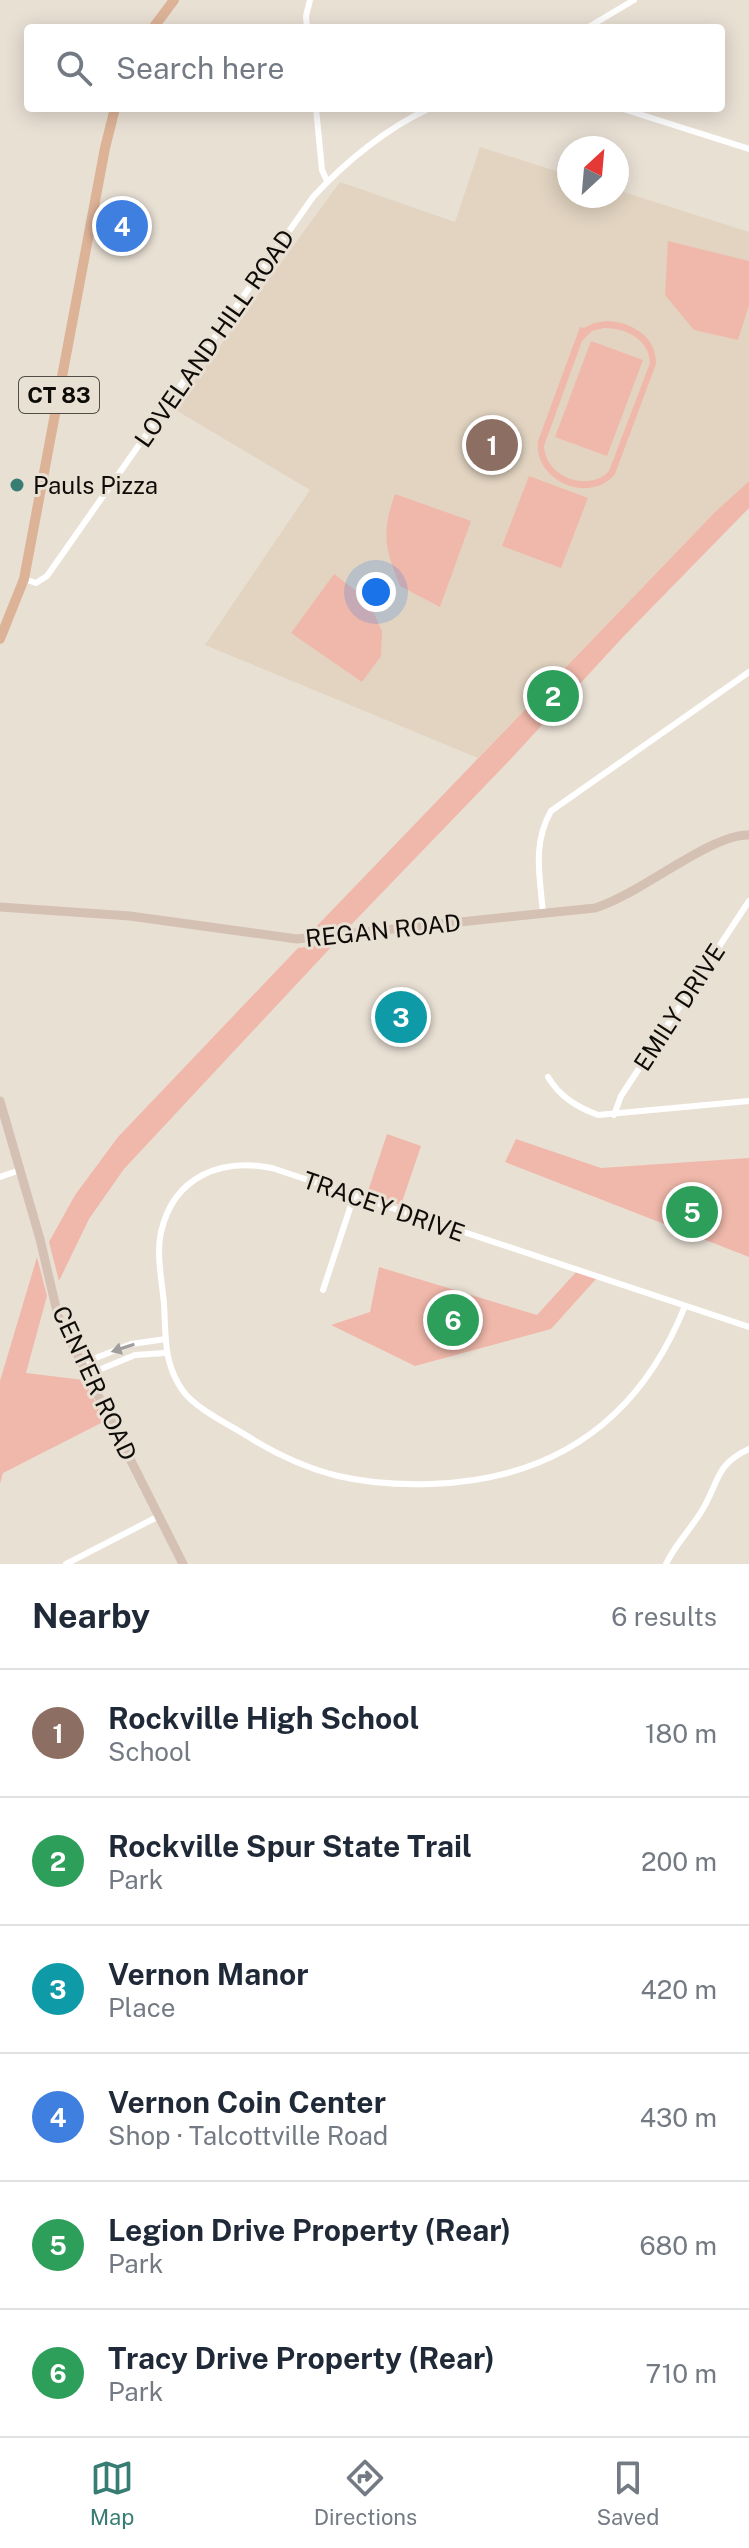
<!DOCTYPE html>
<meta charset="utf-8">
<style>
body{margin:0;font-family:"Public Sans",sans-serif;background:#f6f6f7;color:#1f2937}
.compass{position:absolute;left:557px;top:136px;width:72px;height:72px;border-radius:50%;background:#fff;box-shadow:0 4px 20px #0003;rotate:26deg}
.you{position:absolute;left:376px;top:592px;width:28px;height:28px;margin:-20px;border:6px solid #fff;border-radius:50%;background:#1a73e8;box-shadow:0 0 0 12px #1a73e833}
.badge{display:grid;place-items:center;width:52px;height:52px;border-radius:50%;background:#387d73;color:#fff;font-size:26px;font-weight:700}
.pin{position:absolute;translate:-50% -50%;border:4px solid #fff;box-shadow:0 2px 8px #0006}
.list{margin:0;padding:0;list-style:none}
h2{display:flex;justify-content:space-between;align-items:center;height:104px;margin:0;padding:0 32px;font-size:34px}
h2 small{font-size:26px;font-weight:400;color:#747a83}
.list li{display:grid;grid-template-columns:52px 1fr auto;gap:24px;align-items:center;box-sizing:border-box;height:128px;padding:0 32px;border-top:2px solid #e0e1e3}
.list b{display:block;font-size:30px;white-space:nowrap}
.list p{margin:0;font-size:26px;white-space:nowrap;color:#747a83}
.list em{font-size:26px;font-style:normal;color:#747a83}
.icon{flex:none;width:44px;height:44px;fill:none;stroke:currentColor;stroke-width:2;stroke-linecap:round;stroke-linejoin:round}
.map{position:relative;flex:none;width:749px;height:1564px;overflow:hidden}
.search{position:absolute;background:#fff;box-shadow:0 4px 20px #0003;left:24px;right:24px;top:24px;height:88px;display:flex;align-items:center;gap:20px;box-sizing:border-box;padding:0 28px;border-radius:8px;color:#747a83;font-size:30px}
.sheet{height:872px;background:#fff}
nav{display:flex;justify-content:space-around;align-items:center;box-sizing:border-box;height:112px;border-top:2px solid #e0e1e3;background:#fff;font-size:22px;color:#747a83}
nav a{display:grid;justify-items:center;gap:4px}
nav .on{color:#387d73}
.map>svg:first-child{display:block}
</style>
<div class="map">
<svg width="749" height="1564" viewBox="0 0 749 1564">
<rect width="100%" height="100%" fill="#e9e0d4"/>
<path fill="#e2d4c1" d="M480 147 569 175V196H617V190L749 232V481L715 512 478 758 205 645 310 490 174 409 340 182 455 222Z"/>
<g fill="#f0b8ab" fill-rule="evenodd">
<path d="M668 241 749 261V305L738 340 694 330 665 295Z"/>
<path d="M607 321C632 322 657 337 656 364L615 474C590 505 533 481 538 441L580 327 584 328 594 323ZM604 328C626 328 649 339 650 363L609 471C589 493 545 477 544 446L582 341 592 331Z"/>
<path d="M591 341 643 360 607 456 555 437Z"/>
<path d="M529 476 588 498 561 568 502 546Z"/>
<path d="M749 481V508L623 637 507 763 349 927 312 931 715 512Z"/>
<path d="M395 494 471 521 440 607 400 586C385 549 381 533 395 494Z"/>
<path d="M334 574 368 600 382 631 381 656 362 682 291 633Z"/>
<path d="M335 943 124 1169 89 1219 59 1281 49 1242 75 1195 118 1137 298 948Z"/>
<path d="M387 1134 421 1146 401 1205 367 1194Z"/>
<path d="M516 1139 601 1168 749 1158V1257L505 1162Z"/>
<path d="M37 1257 47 1296 26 1373 84 1380 105 1421 3 1473 0 1484V1381Z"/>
<path d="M379 1267 537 1315 577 1271 597 1278 551 1329 415 1366 331 1325 370 1312Z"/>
</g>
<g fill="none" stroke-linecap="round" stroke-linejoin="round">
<g stroke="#fff" stroke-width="6">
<path d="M307 28 306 16 310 0"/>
<path d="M587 28 634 0"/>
<path d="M316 108 322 170 327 181"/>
<path d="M620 108 749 149"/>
<path d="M24 579 36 583 47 576 313 197C345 162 387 128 430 108"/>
<path d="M543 913C540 877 532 844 551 811L749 672"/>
<path d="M548 1077C560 1097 577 1107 598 1115L749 1101"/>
<path d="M614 1115 621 1096 749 901"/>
<path d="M0 1177 20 1170"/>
<path d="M323 1290 354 1196"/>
<path d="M685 1306C639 1421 553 1480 430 1484 361 1486 311 1475 252 1439 232 1426 196 1409 183 1391 163 1363 166 1336 164 1304 162 1281 156 1254 161 1232 174 1176 221 1158 272 1168L749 1327"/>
<path d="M83 1363 131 1344 166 1339"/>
<path d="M89 1374 135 1355 165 1353"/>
<path d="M66 1564 159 1516"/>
<path d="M666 1564C675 1545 690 1530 701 1512 719 1484 714 1465 749 1449"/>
</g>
<g stroke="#d4c1b4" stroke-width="9">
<path d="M0 907 130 916 297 939 595 908C639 895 712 833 749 835"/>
<path d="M0 1101 40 1239 58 1316 183 1564"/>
</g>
<g stroke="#ddb397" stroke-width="10">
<path d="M153 28 174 0"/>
<path d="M0 639 24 579 105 148 115 108"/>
</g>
</g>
<defs><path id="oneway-solid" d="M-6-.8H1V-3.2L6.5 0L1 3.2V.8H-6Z" transform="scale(2)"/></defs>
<use fill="#9f9e9c" href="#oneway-solid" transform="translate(123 1348) rotate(162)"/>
<circle fill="#387d73" stroke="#e9e0d4" stroke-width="3" cx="17" cy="485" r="8"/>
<g text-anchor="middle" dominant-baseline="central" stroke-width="6" stroke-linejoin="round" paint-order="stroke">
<rect fill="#e9e0d4" stroke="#504c45" stroke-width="2" x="19" y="377" width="80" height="36" rx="6"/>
<g font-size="22" font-weight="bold" fill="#0f0c08">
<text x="59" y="395">CT 83</text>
</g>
<g font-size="24" fill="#0f0c08" stroke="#e9e0d4">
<text transform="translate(214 338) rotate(-55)">LOVELAND HILL ROAD</text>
<text transform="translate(383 930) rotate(-6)">REGAN ROAD</text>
<text transform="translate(679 1007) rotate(-57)">EMILY DRIVE</text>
<text transform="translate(384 1206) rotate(19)">TRACEY DRIVE</text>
<text transform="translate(95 1383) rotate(65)">CENTER ROAD</text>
</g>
<g font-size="24" fill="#0f0c08" stroke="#e9e0d4" text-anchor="start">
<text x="33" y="485">Pauls Pizza</text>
</g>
</g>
</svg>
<svg class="compass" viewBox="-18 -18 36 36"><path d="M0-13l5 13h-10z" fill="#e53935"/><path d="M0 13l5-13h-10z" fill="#747a83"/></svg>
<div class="you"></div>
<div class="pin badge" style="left:492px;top:445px;background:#8d6e63">1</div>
<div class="pin badge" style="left:553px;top:696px;background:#2e9e5b">2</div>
<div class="pin badge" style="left:401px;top:1017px;background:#0f9aa8">3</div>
<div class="pin badge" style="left:122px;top:226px;background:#3f7fe0">4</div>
<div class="pin badge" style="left:692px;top:1212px;background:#2e9e5b">5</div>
<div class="pin badge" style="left:453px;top:1320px;background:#2e9e5b">6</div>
<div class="search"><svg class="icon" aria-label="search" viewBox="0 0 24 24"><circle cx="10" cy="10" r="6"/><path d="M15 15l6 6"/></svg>Search here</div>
</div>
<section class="sheet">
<h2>Nearby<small>6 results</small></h2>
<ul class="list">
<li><span class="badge" style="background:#8d6e63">1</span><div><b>Rockville High School</b><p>School</p></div><em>180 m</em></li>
<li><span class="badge" style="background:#2e9e5b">2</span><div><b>Rockville Spur State Trail</b><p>Park</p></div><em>200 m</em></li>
<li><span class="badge" style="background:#0f9aa8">3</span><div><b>Vernon Manor</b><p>Place</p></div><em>420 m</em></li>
<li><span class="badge" style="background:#3f7fe0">4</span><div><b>Vernon Coin Center</b><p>Shop · Talcottville Road</p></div><em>430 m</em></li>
<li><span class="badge" style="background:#2e9e5b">5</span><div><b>Legion Drive Property (Rear)</b><p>Park</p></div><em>680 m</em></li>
<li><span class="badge" style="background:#2e9e5b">6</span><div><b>Tracy Drive Property (Rear)</b><p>Park</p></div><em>710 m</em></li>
</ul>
</section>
<nav>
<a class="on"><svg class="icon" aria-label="map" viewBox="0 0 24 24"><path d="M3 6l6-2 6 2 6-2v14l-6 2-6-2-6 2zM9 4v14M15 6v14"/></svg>Map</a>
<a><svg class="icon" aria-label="directions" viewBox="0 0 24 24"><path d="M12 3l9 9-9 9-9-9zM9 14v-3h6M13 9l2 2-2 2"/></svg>Directions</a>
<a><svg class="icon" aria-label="saved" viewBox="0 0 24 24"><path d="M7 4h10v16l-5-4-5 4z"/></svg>Saved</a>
</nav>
